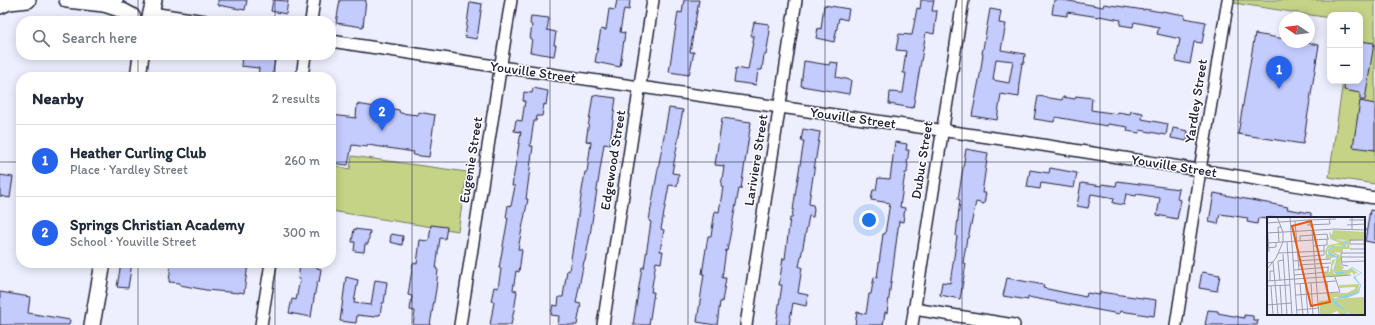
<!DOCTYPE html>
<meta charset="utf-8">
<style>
body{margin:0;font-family:Itim,sans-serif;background:#f6f6f7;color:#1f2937}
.controls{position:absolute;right:12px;top:12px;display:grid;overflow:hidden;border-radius:8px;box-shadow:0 2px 10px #0003}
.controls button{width:36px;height:36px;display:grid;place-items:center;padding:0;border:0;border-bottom:1px solid #e0e1e3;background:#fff;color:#1f2937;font:20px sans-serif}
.compass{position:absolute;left:1279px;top:12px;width:36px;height:36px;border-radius:50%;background:#fff;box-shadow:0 2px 10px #0003;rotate:283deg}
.you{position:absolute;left:869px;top:220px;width:14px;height:14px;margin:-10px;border:3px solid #fff;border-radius:50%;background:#1a73e8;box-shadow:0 0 0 6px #1a73e833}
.badge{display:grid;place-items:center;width:26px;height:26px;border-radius:50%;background:#2563eb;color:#fff;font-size:13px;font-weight:700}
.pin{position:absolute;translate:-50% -33px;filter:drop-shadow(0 1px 2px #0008)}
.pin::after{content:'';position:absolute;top:21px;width:14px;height:12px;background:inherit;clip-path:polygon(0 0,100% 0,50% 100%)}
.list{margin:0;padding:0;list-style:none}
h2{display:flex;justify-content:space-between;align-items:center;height:52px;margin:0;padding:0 16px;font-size:17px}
h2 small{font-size:13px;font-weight:400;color:#747a83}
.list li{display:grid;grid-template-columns:26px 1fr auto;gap:12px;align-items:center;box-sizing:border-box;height:72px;padding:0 16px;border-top:1px solid #e0e1e3}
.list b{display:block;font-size:15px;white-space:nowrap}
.list p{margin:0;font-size:13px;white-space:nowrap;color:#747a83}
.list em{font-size:13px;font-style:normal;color:#747a83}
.icon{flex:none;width:22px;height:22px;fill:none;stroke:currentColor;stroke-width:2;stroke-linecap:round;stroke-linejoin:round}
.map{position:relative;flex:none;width:1375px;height:325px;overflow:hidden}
.search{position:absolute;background:#fff;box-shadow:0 2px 10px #0003;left:16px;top:16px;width:320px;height:44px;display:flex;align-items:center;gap:10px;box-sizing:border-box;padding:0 14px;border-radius:16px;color:#747a83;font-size:15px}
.panel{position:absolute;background:#fff;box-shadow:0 2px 10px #0003;left:16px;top:72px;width:320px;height:196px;border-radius:16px}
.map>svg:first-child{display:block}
</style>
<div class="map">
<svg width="1375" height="325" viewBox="0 0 1375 325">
<rect width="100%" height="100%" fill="#edeffe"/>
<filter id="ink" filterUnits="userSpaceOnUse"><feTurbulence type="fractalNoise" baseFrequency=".025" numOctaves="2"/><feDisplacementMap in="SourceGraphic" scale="8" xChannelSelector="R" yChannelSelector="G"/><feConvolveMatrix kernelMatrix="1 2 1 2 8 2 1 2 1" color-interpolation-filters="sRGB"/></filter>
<g filter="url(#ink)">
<g fill="#c5d386" stroke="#747a60">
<path d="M1234 0H1375V184L1329 177 1343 81H1360V15H1330V18L1234 3Z"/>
<path d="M352 156 467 172 458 231 331 211V165L350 169Z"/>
</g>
<g fill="#c4cbfd" stroke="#22223b" fill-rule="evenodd">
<path d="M218 0H247L245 10 218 5Z"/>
<path d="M273 0 288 1 286 14 271 11Z"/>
<path d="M340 0H366L363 27 336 23Z"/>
<path d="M617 0H630L629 10 624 9 620 32 625 33 620 67 595 62 601 29 606 30 609 9 615 10Z"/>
<path d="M684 0H699L690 52H694L689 75 669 72 678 12 682 13Z"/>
<path d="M921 0H934L932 11H937L934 34 926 32 913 108 889 104 890 92 903 93 906 73H903L906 51 896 50 899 34 912 35 917 8 920 9Z"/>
<path d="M1054 0H1063L1103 7 1104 4 1144 10V9L1162 12V11L1185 15 1184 18 1206 22 1202 43 1194 42 1190 64 1176 61 1180 39 1157 34 1159 27 1134 22 1133 27 1120 25 1121 20 1099 16V17L1067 12V16L1052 14Z"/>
<path d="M470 2 482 4 477 39 465 37Z"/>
<path d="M824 5 849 9 847 20 839 18 834 42 816 38 818 28 821 29Z"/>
<path d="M990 9 1001 11 999 23 1006 24 1001 50 1025 54 1024 63H1022L1019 84H1020L1019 97 1001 94 997 120 972 116 980 75 983 54H982ZM996 59 1013 61 1009 83 993 80Z"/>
<path d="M531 16 549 18 547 30 556 32 554 45H556L554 56 530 52 532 39H530L532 25 530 24Z"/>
<path d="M754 22 769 24 768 30 770 31 766 55H764L762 70H758L756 85 734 82 736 68 748 70 754 36H751Z"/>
<path d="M1255 34 1285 39V42H1302L1319 45 1303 144 1238 134Z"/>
<path d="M1360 41 1374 43 1365 100H1360V93L1344 90 1345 81H1360Z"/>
<path d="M242 55H276L272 77H258L259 68 241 66Z"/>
<path d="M804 61 829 65 830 62 838 63 836 77 851 80 849 94 801 86Z"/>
<path d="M533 88 548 91 546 105 544 104 542 116H537L536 121H534L530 146H533L526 199H528L518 249 522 250 519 272 516 271 513 290 517 291 515 305 511 325H490L494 302 491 301 494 287 498 288 501 269 499 268 508 218H506L508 205 511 206 515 186H512L521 132 514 131 516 120 522 121 525 101H523L524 92 532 93Z"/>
<path d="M593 95 616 98 611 135 610 145 604 144 590 235 585 261H584L576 303 581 304 577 325H558L559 316 551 315 553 305 558 306 559 297H563L567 270 569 271 585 172H587L591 142 586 141Z"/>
<path d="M1038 96 1062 100 1063 97 1075 99 1076 96 1092 98 1091 110 1118 114V112L1130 114 1131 111 1143 113 1142 119 1168 124 1166 135 1140 130 1139 133 1127 131 1128 127 1108 124 1107 126 1055 117 1054 122 1034 119Z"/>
<path d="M1360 101 1375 104V150L1353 147Z"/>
<path d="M357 104 375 107 374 109 391 111 394 109 399 110 400 113 418 115V112L435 115 429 157 413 155 414 152 368 145 367 147 352 145 348 165 331 163V115L356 118Z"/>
<path d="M669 108 683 110 679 130H680L672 173 679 174 677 186 669 185 661 229 664 230 660 251H663L661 263 656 262 651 292H654L649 325H633L642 267 644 268 651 222 649 221 651 208Z"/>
<path d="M722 118 751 122 741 189H739L727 251 726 250 722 278H726L722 302H720L717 325H715L697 322 704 274H702L708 236H711L715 211 719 212 723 187 721 186 724 166 715 165Z"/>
<path d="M1173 128 1188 131 1187 141 1171 138Z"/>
<path d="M803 129 820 132 809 202V204L813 205 814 209 813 217 809 216 799 267H802L798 293 808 295 806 306 793 303 789 325H776L782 285H779L783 258 785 259 790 218H792L796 189 804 141H801Z"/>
<path d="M895 142 907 144 906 150H909L907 163 908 164 907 173H905L900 207 905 208 903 222 899 221 887 313 885 312 883 325H855L857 312 866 314 869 294H871L874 277 877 278 883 234H885L890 203 871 200 873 190H876L878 178 890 179Z"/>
<path d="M966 149 988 153 982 193H986L984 204 976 202 968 238H967L963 263 966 264 960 299 940 295 942 282 950 283 954 257 957 236H956L960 200 958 199Z"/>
<path d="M1050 168 1077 173 1074 188 1041 183 1040 189 1027 187 1030 170 1049 173Z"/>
<path d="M0 175 13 177 10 198 0 196Z"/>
<path d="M1117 181 1179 189 1177 199 1181 200 1177 219 1157 215 1160 198 1137 194 1136 196 1126 194 1124 205 1113 203 1114 198 1091 194 1088 208 1077 206 1081 183 1102 186V184L1116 186Z"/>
<path d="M1214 193 1288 207 1287 209 1311 213V218H1268V219L1258 218 1257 224 1247 222 1248 218 1220 214 1218 224 1209 222Z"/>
<path d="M1370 210 1375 211V243L1365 241Z"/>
<path d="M431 225 447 227 445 239 440 238 436 269 438 270 436 289 430 325H413L415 311 410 310 412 296 408 295 413 263 417 264 420 240 429 241Z"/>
<path d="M354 229 370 231 368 244H365L364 252 354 251 355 242H352Z"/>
<path d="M391 234 403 236 402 245 390 242Z"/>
<path d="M121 263H132L128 288 117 287Z"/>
<path d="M171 263H237L248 264 244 293 239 292V293L206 290 180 285V283L169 282Z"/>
<path d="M302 263H317V268L321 269 319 282H317L314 298 311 317 289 313 292 299 296 300 300 279H298L300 266H302Z"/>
<path d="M1202 272 1220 275 1217 291 1199 288Z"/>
<path d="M346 277 358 280 354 303 371 305 375 280 387 282 384 303H382L380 315H376L375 317 357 315 356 323 340 321Z"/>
<path d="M1007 278 1044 285 1043 288 1086 297 1087 293 1100 295V292L1156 300 1154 316 1120 311 1119 314 1028 297V300L1003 296Z"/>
<path d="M0 292 30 297 28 313 70 320 69 325H0Z"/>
<path d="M1208 310 1218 311V313L1244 318V315L1253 316V320H1258L1257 325H1205Z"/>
</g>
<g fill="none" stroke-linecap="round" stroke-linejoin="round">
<g stroke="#22223b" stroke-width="14">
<g id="minor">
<path d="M151 13 205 21"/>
<path d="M311 21 314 0"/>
<path d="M331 41 501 67 1023 142 1375 198"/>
<path d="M302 77 305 55"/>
<path d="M914 309 1014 325"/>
<path d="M261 325 271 263"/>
<path d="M460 325 511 0"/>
<path d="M603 325 653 0"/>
<path d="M746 325 796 0"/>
<path d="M912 325 963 0"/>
<path d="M1176 325 1200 170 1228 0"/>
</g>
</g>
<g stroke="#22223b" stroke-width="18">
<g id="secondary">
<path d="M67 0 104 4 115 0"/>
<path d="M104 4 119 9 132 16 134 21"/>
<path d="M0 6 9 2 28 0"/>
<path d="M149 21 154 0"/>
<path d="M138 77 141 55"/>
<path d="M92 325 103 263"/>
</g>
</g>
<use href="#minor" stroke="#fff" stroke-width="11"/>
<use href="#secondary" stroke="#fff" stroke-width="15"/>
</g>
</g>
<path fill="none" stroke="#22223b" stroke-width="1" stroke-opacity="0.55" d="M138 0V21M275 0V21M412 0V325M550 0V325M688 0V325M825 0V325M962 0V325M1100 0V325M1238 0V325M138 55V77M275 55V77M0 162H21M331 162H1375M138 263V325M275 263V325"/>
<g text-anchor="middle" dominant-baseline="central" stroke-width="3" stroke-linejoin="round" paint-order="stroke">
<g font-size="14" fill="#22223b" stroke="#fff">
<text transform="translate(533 72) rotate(8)">Youville Street</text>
<text transform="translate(1196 101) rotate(-81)">Yardley Street</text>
<text transform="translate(853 118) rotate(8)">Youville Street</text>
<text transform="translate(471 160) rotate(-81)">Eugenie Street</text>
<text transform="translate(613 160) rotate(-81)">Edgewood Street</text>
<text transform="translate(756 160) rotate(-81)">Lariviere Street</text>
<text transform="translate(922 160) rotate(-81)">Dubuc Street</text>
<text transform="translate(1174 166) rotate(9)">Youville Street</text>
</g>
</g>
<g transform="translate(1267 217)">
<rect width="98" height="98" fill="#edeffe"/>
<path d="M66 13 98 15V23L82 24 83 32H76V36L67 35 74 39V49L77 50 75 53H81L78 55H67L70 39 60 34 69 29 80 30V25L77 23 69 22 77 25 79 28H69L62 31 60 33V37L69 40 59 42 58 34 61 28 73 26 63 22 62 14 65 18ZM69 42 65 50 67 57H76L84 51 92 57 88 56 87 59 85 55 79 59 58 60 57 56 63 55 65 43ZM92 67 91 75 78 80H68L66 82 98 80V98H84L76 91 82 98H73L70 94 62 98H53L52 84 61 83V76H80L88 72V70L72 71V68Z" fill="#c5d386"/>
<path d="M66 14V20L80 25 79 30 69 29 60 34 71 40 67 55H78L85 50 95 56 88 60 94 68 92 76 80 81 66 82 84 98 66 86 65 82 91 75 93 68 86 60 94 56 85 51 76 57H69L66 54 70 41 62 38 60 33 66 29 79 28 76 24 65 20Z" fill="#8dcdee"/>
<path fill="none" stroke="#9c9db0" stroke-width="1" d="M23 0 30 98M41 3 69 2M82 3H98M28 4 32 53M0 6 2 35M0 6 41 3 45 11M40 8 63 7 62 2M80 8 98 7M45 13 52 98M85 13V0M0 16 68 12 98 13M82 23H97M83 23V27H98M97 23 98 57M33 24V19L60 17 61 22M12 25 11 10H14M20 25 25 98M0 26 62 22M47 29 60 28V22M0 31 9 30V25M83 32H98M11 36 57 34V28M16 37 20 98M31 40 57 38V34M75 40H98M26 44 64 42M75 45 98 44M0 46 6 45 11 98M31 48 64 46M81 49 75 48 74 36H98M0 52 9 41 16 25V15L10 0M27 53 62 50M27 58 61 55V50M98 58V79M38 62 41 98M0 64 84 58M3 64V54H7M13 64 11 44 16 43M60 64 61 76M44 66 46 98M28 67 69 64M33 67 36 98M13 68 15 98M0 69 23 68M4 69 6 98M29 78 73 75 68 60M0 88 25 86M30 93 52 91"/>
<path fill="#e8590c" fill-opacity="0.15" stroke="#e8590c" stroke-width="2" d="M44 4 63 85 44 89 25 9Z"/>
<rect width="98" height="98" fill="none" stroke="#22223b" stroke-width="2"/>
</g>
</svg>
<div class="controls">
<button>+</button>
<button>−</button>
</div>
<svg class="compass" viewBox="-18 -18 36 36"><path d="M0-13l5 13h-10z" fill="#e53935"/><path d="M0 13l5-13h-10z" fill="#747a83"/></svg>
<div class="you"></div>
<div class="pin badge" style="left:1279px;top:89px">1</div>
<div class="pin badge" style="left:382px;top:131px">2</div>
<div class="search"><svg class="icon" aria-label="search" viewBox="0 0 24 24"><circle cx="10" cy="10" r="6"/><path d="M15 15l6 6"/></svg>Search here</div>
<section class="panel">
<h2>Nearby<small>2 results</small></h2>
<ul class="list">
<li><span class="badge">1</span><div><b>Heather Curling Club</b><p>Place · Yardley Street</p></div><em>260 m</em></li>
<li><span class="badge">2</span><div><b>Springs Christian Academy</b><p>School · Youville Street</p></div><em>300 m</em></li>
</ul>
</section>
</div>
